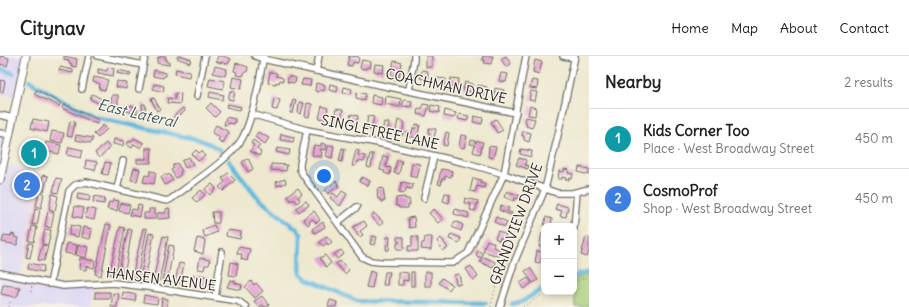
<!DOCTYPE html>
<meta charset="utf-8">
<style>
body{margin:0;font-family:Delius,sans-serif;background:#f6f6f6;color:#202124}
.controls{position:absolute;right:12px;bottom:12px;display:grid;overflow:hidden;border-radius:8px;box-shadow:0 2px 6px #0003}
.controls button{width:36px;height:36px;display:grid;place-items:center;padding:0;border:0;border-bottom:1px solid #e0e0e0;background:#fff;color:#202124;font:20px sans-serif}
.you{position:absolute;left:324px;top:120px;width:14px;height:14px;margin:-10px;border:3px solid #fff;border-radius:50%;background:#1a73e8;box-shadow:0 0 0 6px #1a73e833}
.badge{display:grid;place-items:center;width:26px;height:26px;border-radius:50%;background:#d93025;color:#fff;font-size:13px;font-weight:700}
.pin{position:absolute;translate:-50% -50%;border:2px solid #fff;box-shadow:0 1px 4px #0006}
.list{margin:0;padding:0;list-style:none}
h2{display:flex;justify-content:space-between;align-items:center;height:52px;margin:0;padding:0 16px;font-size:17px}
h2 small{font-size:13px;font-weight:400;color:#757577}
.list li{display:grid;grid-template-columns:26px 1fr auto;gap:12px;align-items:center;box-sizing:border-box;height:60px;padding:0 16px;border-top:1px solid #e0e0e0}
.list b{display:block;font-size:15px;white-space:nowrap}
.list p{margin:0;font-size:13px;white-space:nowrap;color:#757577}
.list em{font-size:13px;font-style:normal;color:#757577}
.map{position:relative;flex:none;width:589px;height:251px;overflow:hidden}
header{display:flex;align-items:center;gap:24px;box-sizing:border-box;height:56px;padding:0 20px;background:#fff;border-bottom:1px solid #e0e0e0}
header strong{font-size:19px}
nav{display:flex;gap:22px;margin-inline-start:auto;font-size:14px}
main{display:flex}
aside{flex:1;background:#fff}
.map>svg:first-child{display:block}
</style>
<header>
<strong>Citynav</strong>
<nav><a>Home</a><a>Map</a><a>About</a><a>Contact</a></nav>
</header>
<main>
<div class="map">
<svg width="589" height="251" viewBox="0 0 589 251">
<rect width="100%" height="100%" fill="#f7f3e8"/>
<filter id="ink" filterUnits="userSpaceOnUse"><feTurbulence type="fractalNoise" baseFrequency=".025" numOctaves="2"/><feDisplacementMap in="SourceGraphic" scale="8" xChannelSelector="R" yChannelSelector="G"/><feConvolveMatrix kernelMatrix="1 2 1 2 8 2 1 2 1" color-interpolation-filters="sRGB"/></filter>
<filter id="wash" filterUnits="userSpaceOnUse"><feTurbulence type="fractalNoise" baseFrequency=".012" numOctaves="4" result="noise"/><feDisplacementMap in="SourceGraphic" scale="16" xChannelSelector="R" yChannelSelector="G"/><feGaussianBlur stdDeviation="0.9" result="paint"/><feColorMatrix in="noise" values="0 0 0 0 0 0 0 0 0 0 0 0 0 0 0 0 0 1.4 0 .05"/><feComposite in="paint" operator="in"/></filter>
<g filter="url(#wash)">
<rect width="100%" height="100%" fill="#ede8ce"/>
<g fill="#ddd5f6">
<path d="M0 0H26L18 41 0 37Z"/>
<path d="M0 77 10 79 4 109 41 116 20 221 63 230 95 229 90 251H0Z"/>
</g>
<path fill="#a5cd78" stroke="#687c52" d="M589 218V251H575L574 223Z"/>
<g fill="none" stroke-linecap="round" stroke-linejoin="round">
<g stroke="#64bae0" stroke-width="4.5">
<path d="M0 13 13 17"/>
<path d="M29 25 94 61 200 84 212 89 221 95"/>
<path d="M229 105 259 143 298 174 301 178 300 212 301 217 306 222 357 245 486 247"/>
<path d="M574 220 589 216"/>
<path d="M512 248 523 245 544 232"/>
</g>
</g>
<g id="blocks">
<g fill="#e39cd0">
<path d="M0 0 9 2 7 10 0 8Z"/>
<path d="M64 0 77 3 76 11 71 10 72 8 69 7V4L64 3Z"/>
<path d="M160 0H166L165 3H167V6H169V9L157 7 158 1 160 2Z"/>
<path d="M178 0H183L191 3 190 7 177 2Z"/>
<path d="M218 0H223L231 3 228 8 221 6 220 7 216 5Z"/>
<path d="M349 0 359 1 358 7 353 6 352 10 347 9Z"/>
<rect x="426" y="0" width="6" height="11"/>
<path d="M483 0H493L491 8 484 7 485 4H482Z"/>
<path d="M506 0 511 8 506 11 501 3Z"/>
<path d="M362 4 371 6 370 12 367 11 366 13 360 12Z"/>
<path d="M535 4 542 6 539 18 533 16Z"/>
<path d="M394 5 402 7 399 21 391 19Z"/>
<path d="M236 7 248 11 247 16H245L243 20 236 19 237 16 234 15Z"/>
<path d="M375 8 384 9 383 17 374 15Z"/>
<path d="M215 10 227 13 225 20 213 17Z"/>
<path d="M60 11 73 14V17L59 14Z"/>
<path d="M108 11 114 13 113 20 98 17V13L107 15Z"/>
<path d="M176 13 190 16 189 21 175 18Z"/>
<path d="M118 14 131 17 130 20 117 17Z"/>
<path d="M154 14 166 17V20H164L163 22 153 20Z"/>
<path d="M422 14 428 15 427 24 420 22Z"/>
<path d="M270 16 277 17 276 20 283 22V25L280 24 279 27 276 26V28L268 27Z"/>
<path d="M501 17 508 18 506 26 499 25Z"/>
<path d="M289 20 296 22 295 27 287 26Z"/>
<path d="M94 21 108 24 105 34 99 33 100 28 93 26Z"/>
<path d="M233 21 243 23 241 33 231 31Z"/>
<path d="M210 22 225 25 223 33 208 30Z"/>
<path d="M437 22 446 23 444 30 435 28Z"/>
<path d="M451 22 459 23 457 33 449 31Z"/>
<path d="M303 23 311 24 310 30 301 29Z"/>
<path d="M0 24 5 25 3 36H0Z"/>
<path d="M532 24 538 25 537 33 530 32Z"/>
<path d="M117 25 127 27 126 33 116 31Z"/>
<path d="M465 26 473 28 471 36 463 34Z"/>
<path d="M316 27 325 29 324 35 320 34 319 36 315 35Z"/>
<path d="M154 28 164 30 163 36 153 33Z"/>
<path d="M330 28 338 30 337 36 329 34Z"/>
<path d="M478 29 487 31 485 38 477 36Z"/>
<path d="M344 31 352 33 351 38 343 37Z"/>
<path d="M495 32 504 34 503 42 494 40Z"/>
<path d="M36 34 61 47 59 50 34 38Z"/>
<path d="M230 35 235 36 233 44 228 43Z"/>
<path d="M531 35 537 36 535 45 529 44Z"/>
<path d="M210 36 224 39 222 44 209 41Z"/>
<path d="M357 36 366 38 364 44 356 42Z"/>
<path d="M175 37 181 38 180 48 167 47 168 42 175 43Z"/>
<path d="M92 38 102 43 101 45 103 46 102 49 90 43Z"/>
<path d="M112 39H118V48H111Z"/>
<path d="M372 39 382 41 381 49 371 47Z"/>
<path d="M386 40 401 43 400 51 385 48Z"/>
<path d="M154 42 160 53 157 55 151 43Z"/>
<path d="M274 42 280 44 277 54 272 53Z"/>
<path d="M293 43 296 44 293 57H290Z"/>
<path d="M404 44 412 45 411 51 402 50Z"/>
<path d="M299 46 304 47 301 58 298 57Z"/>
<path d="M211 47 220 56 215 61 206 52Z"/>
<path d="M307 47 312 48 309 61 305 60Z"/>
<path d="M64 48 99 64 97 68 62 52Z"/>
<path d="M142 48H145L146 61 143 62Z"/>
<path d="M227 48 241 51 240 54 226 51Z"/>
<path d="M423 48 429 49 426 60 417 58 418 52 422 53Z"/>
<path d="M127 49 137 51V58L126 55Z"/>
<path d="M431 49 440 51 439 57 430 55Z"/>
<path d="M322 50 328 52 325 64 319 62Z"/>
<path d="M530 50 536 52 535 60 528 59Z"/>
<path d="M183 52 185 55 175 63 173 61Z"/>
<path d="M336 53 343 54 340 67 333 66Z"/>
<path d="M445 54 456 57 454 62 444 60Z"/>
<path d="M351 58 358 60 356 68 349 67Z"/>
<path d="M459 58 469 60 467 65 458 63Z"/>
<path d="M368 60 374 61 371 74 366 73Z"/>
<path d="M474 60 483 62 482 68 473 66Z"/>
<path d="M226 61 235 63 234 68 228 67 227 69H224Z"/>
<path d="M526 61 535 63 532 72 526 70 527 67 525 66Z"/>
<path d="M33 63 49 66 47 76 31 72Z"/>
<path d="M496 63 503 74 497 77 491 66Z"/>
<path d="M398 64 404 67 402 80 395 79Z"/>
<path d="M70 65 75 66 72 81 67 80Z"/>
<path d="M384 66 389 67 387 77 382 76Z"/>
<path d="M416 68 420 69 417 82 406 80 407 76 412 77 413 72 415 73Z"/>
<path d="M103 69 107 73 98 82 94 78Z"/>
<path d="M216 69 229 76 223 87 218 84 220 81 212 77Z"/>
<path d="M429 72 436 73 434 82 429 81 430 77H428Z"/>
<path d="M52 75 64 77 62 87 50 85Z"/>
<path d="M523 75 531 77 529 86 524 84V80H522Z"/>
<path d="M258 76 269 82 265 88 255 81Z"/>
<path d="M446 76 449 77 447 90 443 89Z"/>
<path d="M281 78 294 81 293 86 280 84Z"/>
<path d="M76 79 93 82 91 87 75 84Z"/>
<path d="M461 79 467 80 464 92 459 91Z"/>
<path d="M134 82 144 87 141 92 134 88 132 92 127 89 129 85 132 86Z"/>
<path d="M114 83 124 85 123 90 113 88Z"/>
<path d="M253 84 260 89 257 93 261 96 259 100 250 95 254 89 251 87Z"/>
<path d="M471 84 475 85V87H476L477 85 483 86 480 98 473 96 475 89 470 88Z"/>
<path d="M46 86 61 89 59 98 44 95Z"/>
<path d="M106 87 110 92 99 102 95 97Z"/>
<path d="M321 87 327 89 326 94 320 93V95L322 96 321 101 312 99 314 89 321 90Z"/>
<path d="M329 89 334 90 332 102 326 100Z"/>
<path d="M489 90 496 91 493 102 488 101Z"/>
<path d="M69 91 83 94 81 102 67 99Z"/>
<path d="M27 92 42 96 41 100 36 99V100L26 98Z"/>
<path d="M146 92H152L151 107H137V103H146Z"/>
<path d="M277 92 290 94 289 99 276 96Z"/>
<path d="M342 92 345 93 342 106 339 105Z"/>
<path d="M521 93 532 95 531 101 520 98Z"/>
<path d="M196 94 199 97 202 95 205 100 198 105 192 98Z"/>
<path d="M356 94 359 95 358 99 365 100 364 106 357 105 355 110H352Z"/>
<path d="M370 98H373L371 112 367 111Z"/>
<path d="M383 100 388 101 386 111 391 112 390 119 384 117 385 115 380 114Z"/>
<path d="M189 101 193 108 185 112 182 105Z"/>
<path d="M248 102 253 113 248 116 242 106Z"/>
<path d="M519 102 526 104 525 109 529 110 528 113 516 109Z"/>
<path d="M86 104 97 106 95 114 85 112Z"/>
<path d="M397 104 402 105 399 118 394 117Z"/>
<path d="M105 106 111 107 108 119 102 118Z"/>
<path d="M177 107 182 115 180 116 181 118 176 122 171 114 174 112 172 110Z"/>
<path d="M412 107 420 108 417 122 410 120Z"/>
<path d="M271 108 287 109 286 115 271 114Z"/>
<path d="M579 111 589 113V119L578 116Z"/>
<path d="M134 112 140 113 137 125 131 124Z"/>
<path d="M441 113 452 115 451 121 445 120V123H442L441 129 438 128Z"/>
<path d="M564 113 569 114 568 117 573 118 572 123 569 122V124H565L566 122 562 121V123H558L559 115 564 116Z"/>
<path d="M150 115 156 116 154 128 143 126 145 119 149 120Z"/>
<path d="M228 117 235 124 223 135 219 131 225 126 222 122Z"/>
<path d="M165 118 167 120 169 118 173 124 165 129 161 121Z"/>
<path d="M24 119 33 121 35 123 31 139 20 137Z"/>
<path d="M43 119 48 120 44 135 40 133Z"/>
<path d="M362 121 370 125 368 130 359 126Z"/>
<path d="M56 122 62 123 58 137 53 136Z"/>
<path d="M473 122 481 124 480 126 485 127 484 132 477 130 475 136 470 135Z"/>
<path d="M285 123 286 127 277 130 276 126Z"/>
<path d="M336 125 339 130 328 138 325 134Z"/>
<path d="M402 126 413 128 412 133 406 132 405 137 399 136Z"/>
<path d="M212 128 216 133 210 139 205 133Z"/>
<path d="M298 132 302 138 298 141 300 144 297 147 294 143 291 145 287 140Z"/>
<path d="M383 132 385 145 381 146 380 143H378L377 138H378L377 133Z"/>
<path d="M201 134 205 139 197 146 192 142Z"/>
<path d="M342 135 347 138 340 150 330 142 333 137 338 141Z"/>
<path d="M507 135 520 140 518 143 515 142 514 145 504 141Z"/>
<path d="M39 136 44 137 41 152 36 150Z"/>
<path d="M78 137 90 139 89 145 77 143Z"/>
<path d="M445 137 450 138 449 147 443 145Z"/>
<path d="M52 138 58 140 55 155 49 153Z"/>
<path d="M94 140 105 142 104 148 93 146Z"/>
<path d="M405 141V143H409L410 149H408V152H399V150H396V142Z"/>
<path d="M465 142 478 145 475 155 470 154 471 148 464 147Z"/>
<path d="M113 144 119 145 117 155 107 153 109 146 112 147Z"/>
<path d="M306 145 309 149 299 156 296 152Z"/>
<path d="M121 147 130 149 128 157 119 155Z"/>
<path d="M557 148 568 151 566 161 560 160 562 155 555 153Z"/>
<path d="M138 149 142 150 140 161 130 159 132 153 137 154Z"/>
<path d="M501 149 509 152 507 155 512 157 511 159 499 154Z"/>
<path d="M75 150 84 152 82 162 73 160Z"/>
<path d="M87 152 96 154 94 164 85 162Z"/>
<path d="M169 152 170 162 158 163 157 157H166V153Z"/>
<path d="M35 153 40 154 37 169 32 168Z"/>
<path d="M149 153H155V163H144V157H149Z"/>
<path d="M434 153 443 163 438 167 429 157Z"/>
<path d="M455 153 469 157 468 162 454 158Z"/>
<path d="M48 155 54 157 51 172 45 170Z"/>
<path d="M314 155 320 164 316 167 313 163 309 166 310 167 308 169 303 163Z"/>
<path d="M212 156H219V167H213Z"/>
<path d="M374 157 383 166 380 170 371 161Z"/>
<path d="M414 161 415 171 409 172 408 162Z"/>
<path d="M496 161 507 166 505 171 494 166Z"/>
<path d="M546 161 552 163 551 170H544Z"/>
<path d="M364 165 367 170 360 175 363 179 359 181 353 171Z"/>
<path d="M455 165 463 169 461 175 452 171Z"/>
<path d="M323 166 325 171 315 177 312 173Z"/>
<path d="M106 168 111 169 101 220 95 218Z"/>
<path d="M71 169 80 171 78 181 69 179Z"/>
<path d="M214 169 217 176 205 181 202 174Z"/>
<path d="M32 170 37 171 34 186 29 185Z"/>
<path d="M83 171 92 173 90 183 81 181Z"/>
<path d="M120 171 125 172 115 220 109 218Z"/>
<path d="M143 172 147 173 137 222 132 221Z"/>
<path d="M45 173 51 174 48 189 42 188Z"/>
<path d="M128 173 132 174 124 220 118 219Z"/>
<path d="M227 174 241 176 240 183 226 180Z"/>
<path d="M498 175 506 179 503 184 500 182 499 185 495 182Z"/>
<path d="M149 177 154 178 145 224 140 222Z"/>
<path d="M542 177 544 178V192L539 191Z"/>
<path d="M11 178 15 179 14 181 19 182 17 189 2 186 4 179 11 180Z"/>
<path d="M451 178 461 182 459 187 449 183Z"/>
<path d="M163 180 168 181 159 225 153 224Z"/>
<path d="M327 180 332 186 328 189 327 187 323 190 319 186Z"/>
<path d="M372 180 377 181 375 189 370 188Z"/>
<path d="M412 180 418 181V195H408V190H412Z"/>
<path d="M387 181H390L389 194H386Z"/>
<path d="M397 181H404V193H397V187H399V185H397Z"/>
<path d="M425 181H432L431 194 421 193 422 187H424Z"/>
<path d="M586 181 589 182V195L587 201 581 199Z"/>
<path d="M197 182 205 184 203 198 194 195Z"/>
<path d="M441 182 448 192 443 195 437 185Z"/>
<path d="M487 184 494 187 493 191 500 194 498 200 483 195Z"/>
<path d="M29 187 33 188 30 202 26 201Z"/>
<path d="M67 187 77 189 75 199 65 197Z"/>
<path d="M42 189 48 190 44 205 38 204Z"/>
<path d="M78 189 88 191 86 202 76 199Z"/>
<path d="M169 189 174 190 167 226 162 225Z"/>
<path d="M238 191 250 193 247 205 241 203 242 198H237Z"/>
<path d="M341 194 344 198 337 203 334 198Z"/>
<path d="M478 195 483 197 482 200 495 206 493 212 480 206 482 202 476 200Z"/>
<path d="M537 195 543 196 540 207 535 206Z"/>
<path d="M325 199 331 207 326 211 320 202Z"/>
<path d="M80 202 95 205 94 212 86 210V214L79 213Z"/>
<path d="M200 202 210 204 209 209H205L204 214 198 213Z"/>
<path d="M340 205 349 214 345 218 336 208Z"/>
<path d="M231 206 238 208 236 220 229 219Z"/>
<path d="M29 207 44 210 43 216 28 213Z"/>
<path d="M179 207 184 208 180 228 175 226Z"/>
<path d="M471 210 478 221 473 224 466 213Z"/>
<path d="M530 212 538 224 533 227 525 215Z"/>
<path d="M370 215 375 217 372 232 366 231Z"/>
<path d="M385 216H390L389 220H388L387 229H383Z"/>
<path d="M398 216 408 217V225L403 224V229H398Z"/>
<rect x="411" y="216" width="3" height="14"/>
<rect x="425" y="216" width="6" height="14"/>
<path d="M459 218 461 228H456L454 219Z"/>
<path d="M199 219 208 221 206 229 192 227 193 220 198 221Z"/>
<path d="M442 222 452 229 449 234 439 227Z"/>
<path d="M528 222 532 227 523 233 520 227Z"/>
<path d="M230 224 235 225V227L242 229 241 234 227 231Z"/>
<path d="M251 225 254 229 256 227 263 235 255 242 245 231Z"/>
<path d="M3 229 20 231 18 239 15 241 1 238Z"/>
<rect x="95" y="236" width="15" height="6"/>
<path d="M123 236 136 239 135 245 122 243Z"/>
<path d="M113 237 119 238 117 251H111Z"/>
<path d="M144 239 158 242 157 248 143 246Z"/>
<path d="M262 240 269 249 267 251H264L263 249 259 251 254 245Z"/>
<path d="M162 242 168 243 167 251H161Z"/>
<path d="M330 244 337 246 336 251H328Z"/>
</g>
</g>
</g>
<g filter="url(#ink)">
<use href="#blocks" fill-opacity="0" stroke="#6f6d64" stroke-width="1"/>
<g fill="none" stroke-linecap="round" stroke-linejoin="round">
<g stroke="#6f6d64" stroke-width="8">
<g id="minor">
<path d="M98 0 143 9"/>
<path d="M255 0 263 3 375 28 516 57"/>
<path d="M563 0 574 2"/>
<path d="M316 15 319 0"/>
<path d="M82 33 89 0"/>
<path d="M139 33 145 0"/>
<path d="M409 34 414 4V0"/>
<path d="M197 40 205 0"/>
<path d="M251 58 307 74 378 87 466 107 504 118 557 137H572L589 133"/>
<path d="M0 59 13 62"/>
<path d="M307 74 300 108V113L303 119 362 201 371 205 380 206 453 207 468 197 504 118 526 0"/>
<path d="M0 77 10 79"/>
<path d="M117 133 123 105"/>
<path d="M424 142 434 100"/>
<path d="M338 166 357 151"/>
<path d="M574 172 577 136"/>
<path d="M0 217 63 230 113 227 148 231 238 245 246 251"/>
<path d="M50 228 69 135 75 129 86 126 167 145 171 143C191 128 233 101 243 81 254 59 259 24 264 0"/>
<path d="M215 241 222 196"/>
<path d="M500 251 514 207 545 133 558 79 575 0"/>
</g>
</g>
<g stroke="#6f6d64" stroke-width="9">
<path id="major" d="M0 124 26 0"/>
</g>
<g stroke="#6f6d64" stroke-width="1" stroke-dasharray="1 3" stroke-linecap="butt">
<path d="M574 225 589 221"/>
<path d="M31 235 32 229"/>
<path d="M9 251 10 246"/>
<path d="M491 251 500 212 532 133"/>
<path d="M523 251 547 236"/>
</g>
<use href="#minor" stroke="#fff" stroke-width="5.5"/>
<use href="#major" stroke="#fff" stroke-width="7"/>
</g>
</g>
<g text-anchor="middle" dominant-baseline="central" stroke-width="3" stroke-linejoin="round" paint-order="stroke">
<g font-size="14" fill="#2b2b2b" stroke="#f7f3e8">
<text transform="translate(446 30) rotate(12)">COACHMAN DRIVE</text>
<text transform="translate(380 76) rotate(12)">SINGLETREE LANE</text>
<text transform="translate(516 168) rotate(-70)">GRANDVIEW DRIVE</text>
<text transform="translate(161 223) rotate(7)">HANSEN AVENUE</text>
</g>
<g font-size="15" font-style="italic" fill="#3c5661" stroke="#f7f3e8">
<text transform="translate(137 57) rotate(13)">East Lateral</text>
</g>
</g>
</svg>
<div class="controls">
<button>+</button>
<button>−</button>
</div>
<div class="you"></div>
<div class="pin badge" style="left:34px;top:97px;background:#0f9aa8">1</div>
<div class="pin badge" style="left:27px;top:129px;background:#3f7fe0">2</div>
</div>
<aside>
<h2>Nearby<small>2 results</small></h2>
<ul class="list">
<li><span class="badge" style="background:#0f9aa8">1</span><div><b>Kids Corner Too</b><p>Place · West Broadway Street</p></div><em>450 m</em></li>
<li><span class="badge" style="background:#3f7fe0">2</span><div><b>CosmoProf</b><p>Shop · West Broadway Street</p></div><em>450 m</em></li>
</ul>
</aside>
</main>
